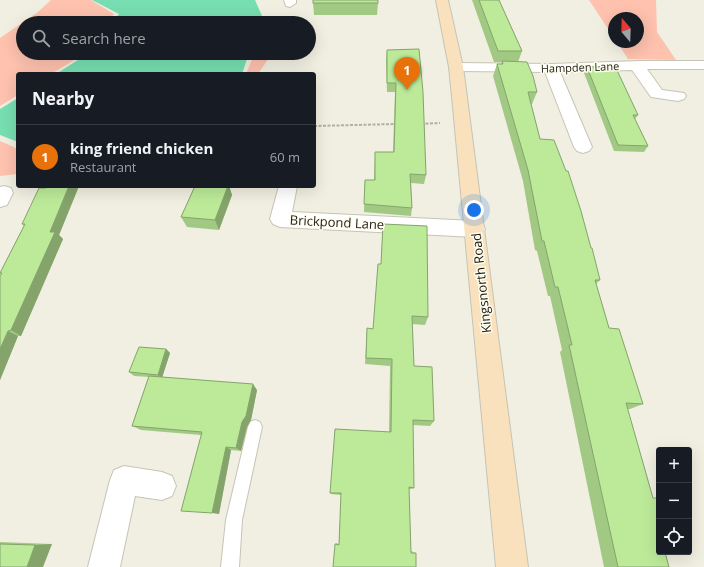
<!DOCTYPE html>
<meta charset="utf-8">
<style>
body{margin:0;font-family:"Open Sans",sans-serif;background:#242831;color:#f1f3f6}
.controls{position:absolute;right:12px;bottom:12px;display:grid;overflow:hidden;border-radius:4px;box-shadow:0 4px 16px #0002}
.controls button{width:36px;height:36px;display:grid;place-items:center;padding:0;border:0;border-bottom:1px solid #363941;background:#171b24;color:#f1f3f6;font:20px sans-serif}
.compass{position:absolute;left:608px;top:12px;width:36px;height:36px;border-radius:50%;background:#171b24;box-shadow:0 4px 16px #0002;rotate:341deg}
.you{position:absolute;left:474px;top:210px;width:14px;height:14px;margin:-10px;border:3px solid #fff;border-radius:50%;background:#1a73e8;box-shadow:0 0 0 6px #1a73e833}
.badge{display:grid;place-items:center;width:26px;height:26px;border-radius:50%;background:#0f766e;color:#fff;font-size:13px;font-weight:700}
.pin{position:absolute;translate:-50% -33px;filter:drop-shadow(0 1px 2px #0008)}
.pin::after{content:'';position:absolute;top:21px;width:14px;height:12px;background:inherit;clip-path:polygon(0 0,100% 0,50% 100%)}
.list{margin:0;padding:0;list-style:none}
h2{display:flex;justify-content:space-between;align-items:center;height:52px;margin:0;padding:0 16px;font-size:17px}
h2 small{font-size:13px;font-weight:400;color:#9ea1a6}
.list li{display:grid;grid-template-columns:26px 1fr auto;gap:12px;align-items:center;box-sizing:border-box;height:64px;padding:0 16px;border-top:1px solid #363941}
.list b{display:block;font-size:15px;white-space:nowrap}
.list p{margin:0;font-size:13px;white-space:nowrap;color:#9ea1a6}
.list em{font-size:13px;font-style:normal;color:#9ea1a6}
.icon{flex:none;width:22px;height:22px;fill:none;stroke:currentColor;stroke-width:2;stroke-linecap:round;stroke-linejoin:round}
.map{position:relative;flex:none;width:704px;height:567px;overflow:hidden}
.search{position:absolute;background:#171b24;box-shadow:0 4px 16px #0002;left:16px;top:16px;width:300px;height:44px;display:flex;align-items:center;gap:10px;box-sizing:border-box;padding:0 14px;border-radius:22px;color:#9ea1a6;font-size:15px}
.panel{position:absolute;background:#171b24;box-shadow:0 4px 16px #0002;left:16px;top:72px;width:300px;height:116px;border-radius:4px}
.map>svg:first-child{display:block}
</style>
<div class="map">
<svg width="704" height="567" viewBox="0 0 704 567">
<rect width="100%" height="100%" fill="#f1efe1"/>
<g fill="#fec2ae">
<path d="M51 0H91L114 14 106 23H23V53H80L76 59 51 74H18V95L0 106V38L38 12Z"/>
<path d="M589 0H656L657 32 676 60 628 59 617 42H638V18H614V38Z"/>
<path d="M271 55 258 74H246L253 57Z"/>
<path d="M0 141 18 149V174L0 176Z"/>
</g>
<g fill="#77deb1">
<path d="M92 0H255L262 16 260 23H111L119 14Z"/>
<path d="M85 53H249L242 74H56L81 58Z"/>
<path d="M18 98V142L0 135V109Z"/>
</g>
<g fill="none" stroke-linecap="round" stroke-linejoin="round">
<g stroke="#c5c4b5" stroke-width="2">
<path id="lane" d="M255 420 260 422 262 427 242 520 239 567H221L226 520 248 427 250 422Z"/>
</g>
<g stroke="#c5c4b5" stroke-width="2">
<g id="street">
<path d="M284 0H296V3L290 7 286 6Z"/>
<path d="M639 61H704V69H647L662 90 684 93 686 96 684 99 678 101 651 97 632 70 560 72 592 147 589 151 583 153 577 151 574 147 545 72 456 71 451 70 449 67 451 64 456 63 551 64Z"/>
<path d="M4 186 11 188 13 193 7 205 0 207V187Z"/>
<path d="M279 186H297L292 212 475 221 482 223 485 229 482 235 475 237 280 227 273 224 270 219Z"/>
<path d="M124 466 162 472 172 476 176 486 172 496 162 500 135 496 120 567H88L110 480 114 470Z"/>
</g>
</g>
<g stroke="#c5c4b5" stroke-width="2">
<path id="secondary" d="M436 0H448L463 67 528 567H496L453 107 449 67Z"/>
</g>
<g stroke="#b1afa4" stroke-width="2" stroke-dasharray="3 1.5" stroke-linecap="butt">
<path d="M421 124 440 123"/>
<path d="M314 126 396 124"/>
</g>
<use href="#lane" fill="#fff" fill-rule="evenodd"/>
<use href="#street" fill="#fff" fill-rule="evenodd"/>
<use href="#secondary" fill="#f9e1bd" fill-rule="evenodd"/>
</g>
<g fill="#a2c984">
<path d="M472 0H499L522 51 518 62 537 92 532 104H531L540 139 591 248 600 280 596 284 609 328 643 404 630 409H627L659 552 669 567H604L560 352 562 350 550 296H548L537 251 535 250 523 181 493 76 497 64H501L502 62H494Z"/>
<path d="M313 3H378L377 15H314Z"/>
<path d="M387 50 426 175 424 184 411 183 412 208 411 216 364 212 365 180H374L375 152H393L395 92H387L386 60Z"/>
<path d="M587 67 638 115 635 119 648 146 644 152 614 151 584 73Z"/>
<path d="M46 186H79L59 235 63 239 21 336H18L0 380 1 274 0 273 24 226 22 224Z"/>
<path d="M195 186H229L232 195 219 230 187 227 181 217Z"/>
<path d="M383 224 428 317 425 325 412 324 414 366 434 421 430 426 413 425 414 488 411 489H409L411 551 416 553 335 544 336 543 339 544 341 495 331 494 330 493 389 432 390 366 365 364 367 328 373 329 381 264Z"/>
<path d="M166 349 170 353 162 377 257 390 251 420 247 427 241 451 231 450 219 514 201 435 141 430 132 426 149 377 134 376 129 372Z"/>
<path d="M0 542 52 544 0 567Z"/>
</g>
<g fill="#84a46b">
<path d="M69 186H79L59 235 63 239 21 336 11 330 50 232Z"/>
<path d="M228 186H229L232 195 219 230 215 220Z"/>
<path d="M8 331 18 336 0 380V349Z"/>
<path d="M166 349 170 353 162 378 158 375Z"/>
<path d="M253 384 257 390 251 420 247 427 241 451 236 448 242 422Z"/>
<path d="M226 447 231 450 219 514 212 513Z"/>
<path d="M52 544 43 567H27L35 545Z"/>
</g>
<g fill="#bcea99" stroke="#84a46b">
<rect x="313" y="0" width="65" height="3"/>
<path d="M479 0H499L522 51H498Z"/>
<path d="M419 49 423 92 426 175 410 174 412 208 364 204 365 180H375V152H394L396 83H387V50Z"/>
<path d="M502 61 527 62 533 76 537 92H528L540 139 554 140 566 171H568L581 211 591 248H592L600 280H595L609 328 619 329 643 404 626 403 653 498H659V552H665L669 567H618L569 345H572L558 287H555L544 241H542L528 170 497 64H503Z"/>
<path d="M615 66 638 115H633L648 146 618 145 587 67Z"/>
<path d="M46 186H69L50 232H55L11 330 8 331 0 349V276L2 273H0L25 224H22L39 188H46Z"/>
<path d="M195 186H228L215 220 181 217Z"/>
<path d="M383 224 427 226 428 317 412 316 414 366 432 367 434 421 413 420 414 488 409 487 411 553H416V567H333L335 544 339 545 341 493H330L335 429 391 432 392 359 366 358 367 328 373 329 378 264H381Z"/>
<path d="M139 347 166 349 158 375 129 372Z"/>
<path d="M149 376 253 384 246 416 242 422 236 448 226 447 212 513 181 511 202 432 132 426Z"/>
<path d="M0 544 35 545 27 567H0Z"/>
</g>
<g text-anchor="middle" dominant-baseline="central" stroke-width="3" stroke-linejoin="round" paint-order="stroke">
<g font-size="11" fill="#22211c" stroke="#fefdee">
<text transform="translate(580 67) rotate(-2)">Hampden Lane</text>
</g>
<g font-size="13" fill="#22211c" stroke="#fefdee">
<text transform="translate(337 222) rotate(3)">Brickpond Lane</text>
<text transform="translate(481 283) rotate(-96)">Kingsnorth Road</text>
</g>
</g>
</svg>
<div class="controls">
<button>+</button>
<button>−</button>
<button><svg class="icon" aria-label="locate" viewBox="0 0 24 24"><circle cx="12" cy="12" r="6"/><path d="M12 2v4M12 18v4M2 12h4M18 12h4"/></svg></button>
</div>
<svg class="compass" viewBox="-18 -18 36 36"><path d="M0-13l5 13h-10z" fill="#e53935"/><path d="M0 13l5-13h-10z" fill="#9ea1a6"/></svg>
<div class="you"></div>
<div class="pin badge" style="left:407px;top:90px;background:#e8710a">1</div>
<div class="search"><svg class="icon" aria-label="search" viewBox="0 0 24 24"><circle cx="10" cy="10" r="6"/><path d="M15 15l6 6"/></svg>Search here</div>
<section class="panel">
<h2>Nearby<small></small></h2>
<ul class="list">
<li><span class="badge" style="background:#e8710a">1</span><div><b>king friend chicken</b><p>Restaurant</p></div><em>60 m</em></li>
</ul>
</section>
</div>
